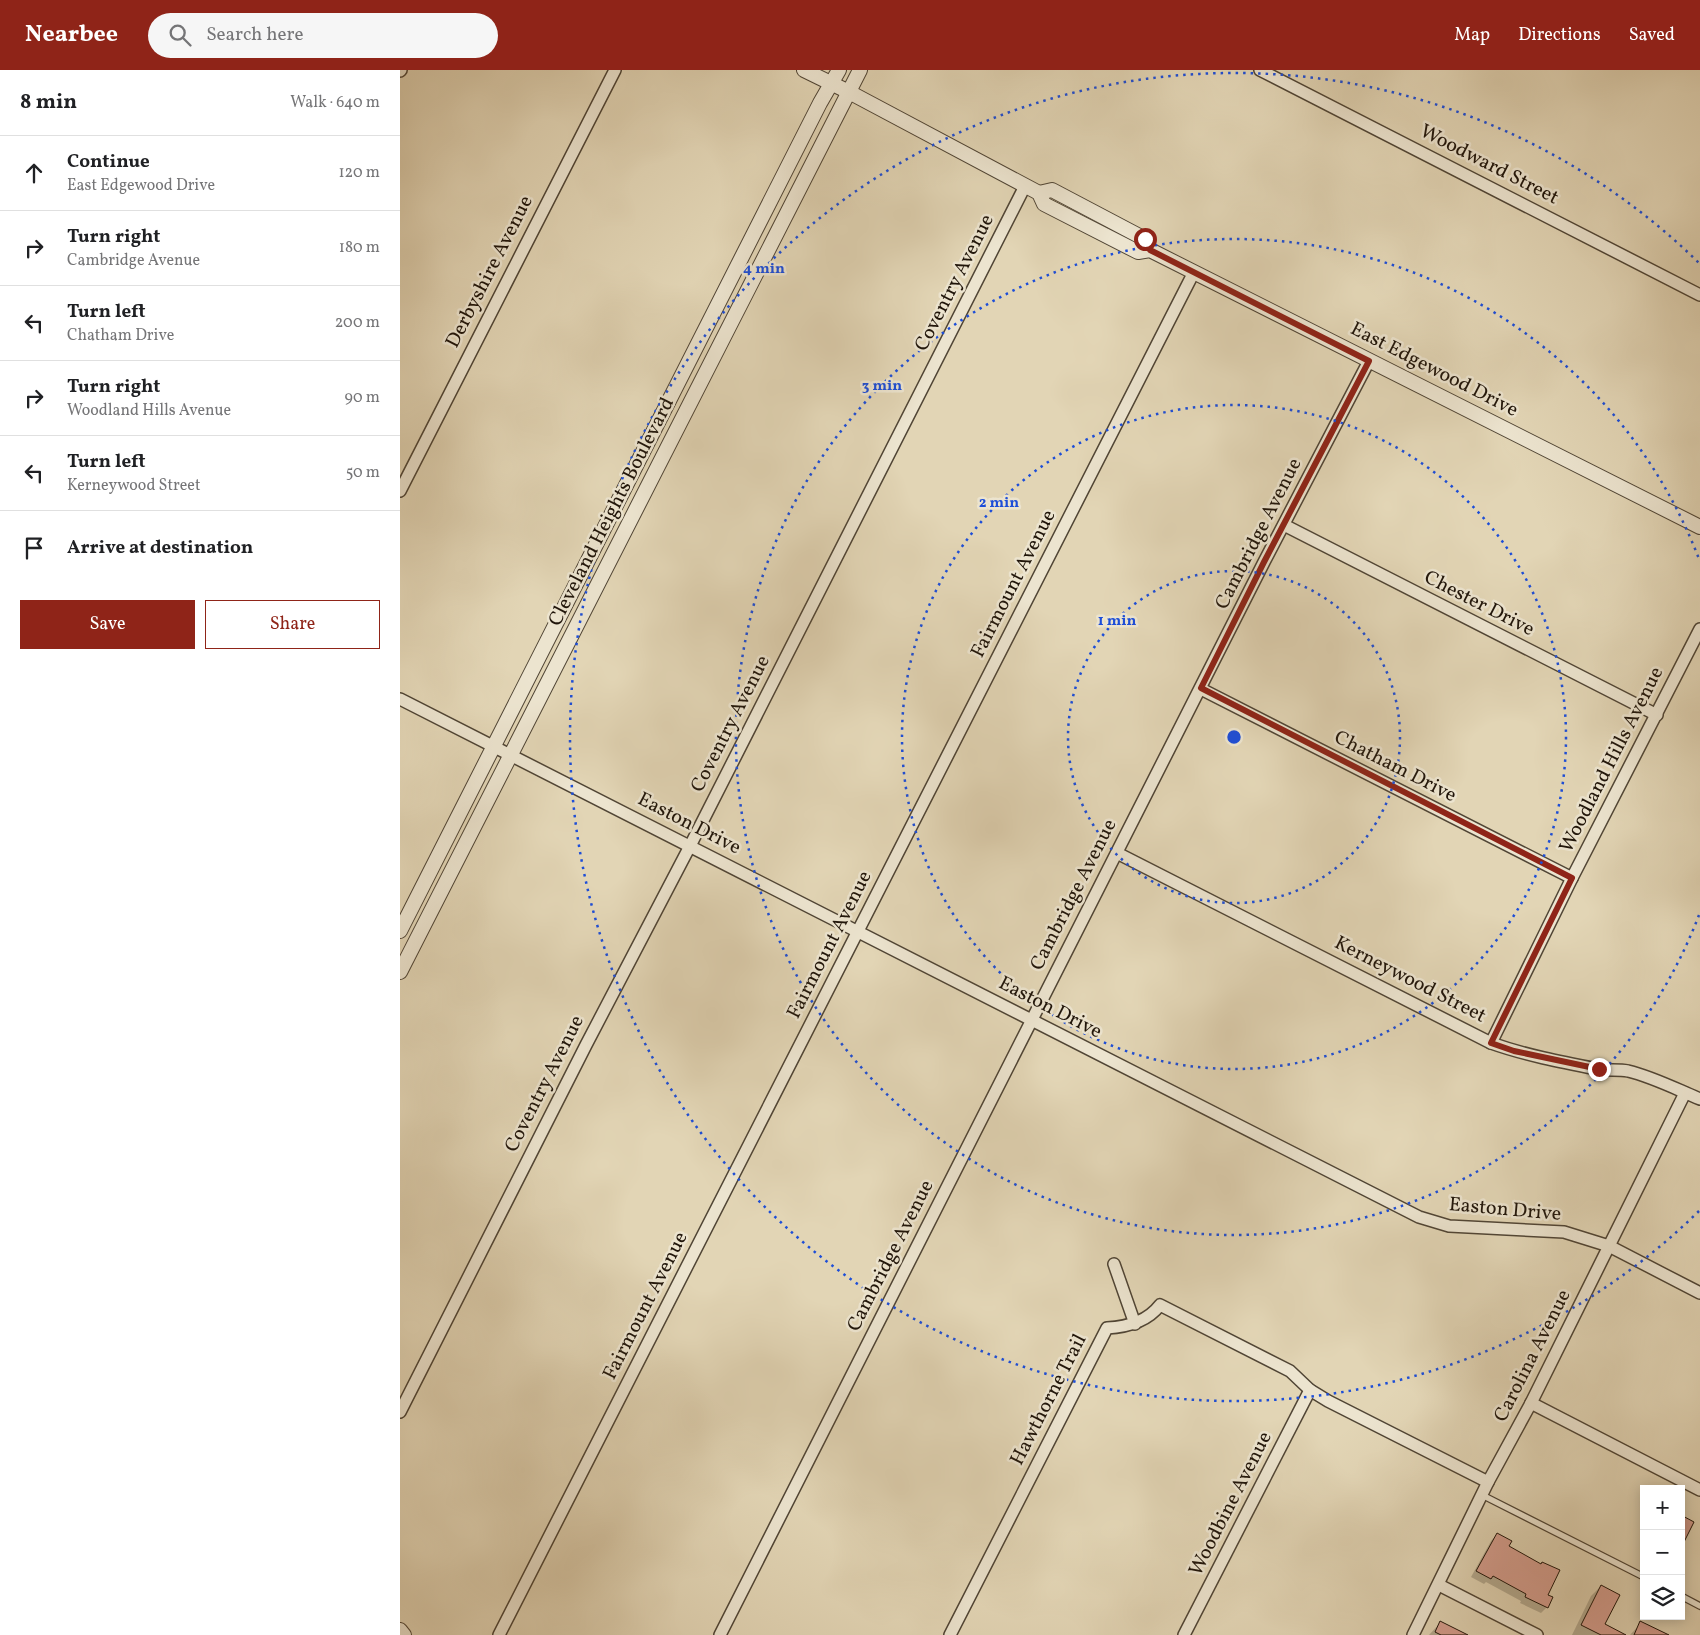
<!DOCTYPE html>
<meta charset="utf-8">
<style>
body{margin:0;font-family:Vollkorn,serif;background:#f6f6f6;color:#202124}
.controls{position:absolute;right:15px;bottom:15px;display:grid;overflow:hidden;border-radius:0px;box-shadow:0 2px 12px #0003}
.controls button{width:45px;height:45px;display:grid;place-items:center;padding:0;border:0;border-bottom:1px solid #e0e0e0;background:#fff;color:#202124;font:25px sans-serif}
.stop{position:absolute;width:15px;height:15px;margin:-11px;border:4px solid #8f2418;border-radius:50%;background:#fff}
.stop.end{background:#8f2418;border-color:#fff;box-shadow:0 1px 5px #0008}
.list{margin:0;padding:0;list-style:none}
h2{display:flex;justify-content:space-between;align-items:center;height:65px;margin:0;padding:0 20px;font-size:21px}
h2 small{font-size:16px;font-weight:400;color:#757577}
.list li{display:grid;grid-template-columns:32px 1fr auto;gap:15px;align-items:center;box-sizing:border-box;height:75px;padding:0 20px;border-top:1px solid #e0e0e0}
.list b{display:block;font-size:19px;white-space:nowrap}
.list p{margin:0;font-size:16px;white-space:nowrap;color:#757577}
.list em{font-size:16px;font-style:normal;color:#757577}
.actions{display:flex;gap:10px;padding:15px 20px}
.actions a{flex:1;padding:11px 0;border:1px solid #8f2418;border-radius:0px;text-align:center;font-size:18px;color:#8f2418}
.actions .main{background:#8f2418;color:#fff}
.icon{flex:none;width:28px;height:28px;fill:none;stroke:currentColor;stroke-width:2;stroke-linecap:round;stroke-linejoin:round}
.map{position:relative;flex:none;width:1300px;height:1565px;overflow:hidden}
header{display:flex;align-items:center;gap:30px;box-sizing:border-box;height:70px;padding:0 25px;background:#8f2418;color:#fff}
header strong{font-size:24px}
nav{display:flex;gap:28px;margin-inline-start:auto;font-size:18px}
.search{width:350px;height:45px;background:#f6f6f6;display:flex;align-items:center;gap:12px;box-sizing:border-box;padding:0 18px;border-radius:28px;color:#757577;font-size:19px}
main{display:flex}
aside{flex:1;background:#fff}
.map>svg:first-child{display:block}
</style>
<header>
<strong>Nearbee</strong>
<div class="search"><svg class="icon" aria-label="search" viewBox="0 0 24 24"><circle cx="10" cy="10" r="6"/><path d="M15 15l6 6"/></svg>Search here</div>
<nav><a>Map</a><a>Directions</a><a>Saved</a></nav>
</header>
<main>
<aside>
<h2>8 min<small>Walk · 640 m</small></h2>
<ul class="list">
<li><svg class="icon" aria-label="ahead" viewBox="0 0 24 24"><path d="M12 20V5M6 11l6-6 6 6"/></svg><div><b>Continue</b><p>East Edgewood Drive</p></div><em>120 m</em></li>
<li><svg class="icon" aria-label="right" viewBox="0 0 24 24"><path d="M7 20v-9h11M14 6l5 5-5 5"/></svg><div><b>Turn right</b><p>Cambridge Avenue</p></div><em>180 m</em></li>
<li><svg class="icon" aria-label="left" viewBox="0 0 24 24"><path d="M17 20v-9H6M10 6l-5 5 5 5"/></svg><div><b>Turn left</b><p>Chatham Drive</p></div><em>200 m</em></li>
<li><svg class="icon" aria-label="right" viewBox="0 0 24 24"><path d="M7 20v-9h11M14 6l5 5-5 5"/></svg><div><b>Turn right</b><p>Woodland Hills Avenue</p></div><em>90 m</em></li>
<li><svg class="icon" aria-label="left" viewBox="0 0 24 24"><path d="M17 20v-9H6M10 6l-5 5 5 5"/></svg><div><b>Turn left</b><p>Kerneywood Street</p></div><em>50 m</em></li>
<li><svg class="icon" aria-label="arrive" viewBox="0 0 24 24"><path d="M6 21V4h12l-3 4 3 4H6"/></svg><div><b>Arrive at destination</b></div></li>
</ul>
<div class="actions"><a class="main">Save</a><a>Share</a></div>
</aside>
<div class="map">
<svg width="1300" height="1565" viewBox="0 0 1300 1565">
<rect width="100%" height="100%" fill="#e2d5b5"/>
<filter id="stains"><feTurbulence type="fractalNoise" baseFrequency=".004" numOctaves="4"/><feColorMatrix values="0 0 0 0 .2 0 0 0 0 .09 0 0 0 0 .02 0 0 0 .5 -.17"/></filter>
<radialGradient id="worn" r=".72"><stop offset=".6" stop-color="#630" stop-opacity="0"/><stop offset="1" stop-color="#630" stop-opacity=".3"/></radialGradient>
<g fill="#0003">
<path d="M1097 1464 1147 1525V1537L1141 1543 1120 1533 1121 1531 1086 1512 1084 1514 1071 1507 1091 1471Z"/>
<path d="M1201 1516 1203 1555 1207 1565H1172L1191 1526Z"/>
<path d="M1040 1553 1064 1565H1029Z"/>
<path d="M1241 1553 1266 1565H1230Z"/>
</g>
<g fill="#d69f90" stroke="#20150a">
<path d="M1281 1445 1294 1452 1281 1478Z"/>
<path d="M1097 1463 1112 1471 1109 1476 1141 1494 1142 1492 1160 1500 1148 1525 1153 1527 1148 1538 1125 1527 1126 1524 1093 1506 1091 1509 1076 1501Z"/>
<path d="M1201 1515 1220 1525 1205 1554 1226 1565H1201L1181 1555Z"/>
<path d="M1040 1551 1068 1565H1041L1035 1562Z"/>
<path d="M1240 1551 1269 1565H1234Z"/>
</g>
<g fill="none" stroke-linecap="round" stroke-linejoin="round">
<g stroke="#504535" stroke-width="8">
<g id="service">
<path d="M1082 1425 1244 1507"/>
<path d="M1281 1526 1300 1536"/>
</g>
</g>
<g stroke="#504535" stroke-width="14">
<g id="minor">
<path d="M860 0 1300 225"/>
<path d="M0 1 1 0"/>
<path d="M0 421 215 0"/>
<path d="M884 455 1257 645"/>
<path d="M801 619 1172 808"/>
<path d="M0 629 1019 1147 1049 1156 1164 1162 1209 1176 1300 1223"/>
<path d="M717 783 1091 973C1125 985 1161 992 1197 999 1207 1001 1218 999 1228 1001 1253 1007 1276 1019 1300 1029"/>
<path d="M1091 973 1172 808 1300 559"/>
<path d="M714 1194 735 1254"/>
<path d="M1131 1333 1300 1420"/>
<path d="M0 1342 186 975 290 776 625 116"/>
<path d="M1039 1515 1137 1565"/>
<path d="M99 1565 794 202"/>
<path d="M320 1565 864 492 969 291"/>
<path d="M550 1565 707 1258C727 1257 747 1252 760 1235L890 1301 910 1320 928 1331 1088 1412"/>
<path d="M784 1565 910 1320"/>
<path d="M1013 1565 1088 1412 1131 1333 1285 1023"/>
</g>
</g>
<g stroke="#504535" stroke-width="16">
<g id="tertiary">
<path d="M404 0 449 22 639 123 644 134 738 182 750 180 1300 457"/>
<path d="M639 123 652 120 745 169 750 180"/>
<path d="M0 861 420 33 439 0"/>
<path d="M0 902 460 0"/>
<path d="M0 1560 4 1565"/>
</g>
</g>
<use href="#service" stroke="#ece4cf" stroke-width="5.5"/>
<use href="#minor" stroke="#ece4cf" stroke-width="11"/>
<use href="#tertiary" stroke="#ece4cf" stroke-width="14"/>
</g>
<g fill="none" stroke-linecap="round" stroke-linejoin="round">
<path stroke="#8f2418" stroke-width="6" d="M745 169 750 180 969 291 864 492 801 618 1172 808 1091 973 1114 981 1199 999"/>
</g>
<g fill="none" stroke="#1d4ed8" stroke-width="2.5" stroke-dasharray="2.5 5">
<circle cx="834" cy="667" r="166"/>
<circle cx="834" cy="667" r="332"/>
<path d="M1299 845A498 498 0 1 1 1299 489"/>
<path d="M1299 1141A664 664 0 1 1 1299 193"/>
</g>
<g text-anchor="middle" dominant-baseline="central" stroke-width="5" stroke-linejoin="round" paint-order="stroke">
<g font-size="20" fill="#20150a" stroke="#ece4cf">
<text transform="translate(1089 95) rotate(27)">Woodward Street</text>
<text transform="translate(90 202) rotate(-63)">Derbyshire Avenue</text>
<text transform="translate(555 213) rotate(-63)">Coventry Avenue</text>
<text transform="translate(1034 300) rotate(27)">East Edgewood Drive</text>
<text transform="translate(212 442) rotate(-63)">Cleveland Heights Boulevard</text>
<text transform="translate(859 464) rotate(-63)">Cambridge Avenue</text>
<text transform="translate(614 514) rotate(-63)">Fairmount Avenue</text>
<text transform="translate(1079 534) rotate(27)">Chester Drive</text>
<text transform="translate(331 654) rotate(-63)">Coventry Avenue</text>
<text transform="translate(1212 690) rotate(-63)">Woodland Hills Avenue</text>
<text transform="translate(995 697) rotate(27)">Chatham Drive</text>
<text transform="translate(289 754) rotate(27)">Easton Drive</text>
<text transform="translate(674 825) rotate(-63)">Cambridge Avenue</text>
<text transform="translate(430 875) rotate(-63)">Fairmount Avenue</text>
<text transform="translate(1010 910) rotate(27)">Kerneywood Street</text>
<text transform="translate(650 938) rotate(27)">Easton Drive</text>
<text transform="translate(145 1014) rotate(-63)">Coventry Avenue</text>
<text transform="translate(1105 1140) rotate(5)">Easton Drive</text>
<text transform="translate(491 1186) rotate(-63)">Cambridge Avenue</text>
<text transform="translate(246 1236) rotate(-63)">Fairmount Avenue</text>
<text transform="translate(1133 1286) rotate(-63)">Carolina Avenue</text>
<text transform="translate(649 1330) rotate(-63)">Hawthorne Trail</text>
<text transform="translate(831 1434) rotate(-63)">Woodbine Avenue</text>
</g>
</g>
<circle cx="834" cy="667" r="8" fill="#1d4ed8" stroke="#ece4cf" stroke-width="2.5"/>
<g font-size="15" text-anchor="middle" font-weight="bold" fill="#1d4ed8" stroke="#ece4cf" stroke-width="5" stroke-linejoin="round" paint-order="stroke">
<text x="364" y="203">4 min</text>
<text x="482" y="320">3 min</text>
<text x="599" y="437">2 min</text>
<text x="717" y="555">1 min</text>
</g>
<rect width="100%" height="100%" filter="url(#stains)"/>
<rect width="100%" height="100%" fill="url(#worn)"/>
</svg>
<div class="controls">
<button>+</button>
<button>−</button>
<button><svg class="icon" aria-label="layers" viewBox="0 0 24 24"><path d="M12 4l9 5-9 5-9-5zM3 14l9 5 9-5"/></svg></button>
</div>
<div class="stop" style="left:745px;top:169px"></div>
<div class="stop end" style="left:1199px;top:999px"></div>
</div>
</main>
